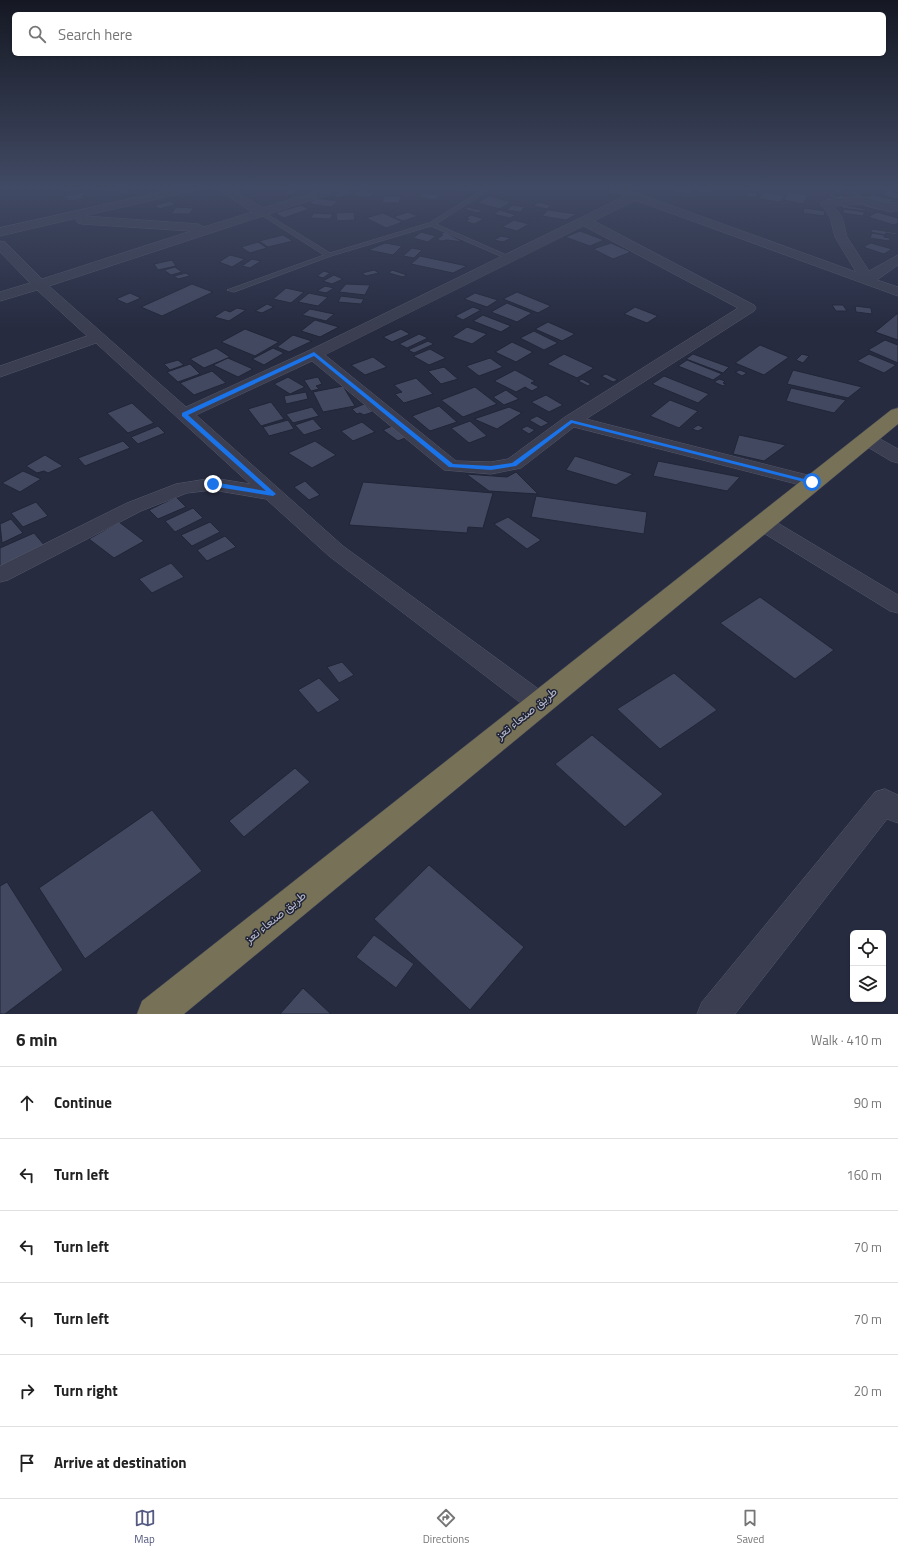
<!DOCTYPE html>
<meta charset="utf-8">
<style>
body{margin:0;font-family:"Titillium Web",Vazirmatn,sans-serif;background:#f6f6f6;color:#222}
.controls{position:absolute;right:12px;bottom:12px;display:grid;overflow:hidden;border-radius:6px;box-shadow:0 1px 3px #0004}
.controls button{width:36px;height:36px;display:grid;place-items:center;padding:0;border:0;border-bottom:1px solid #e0e0e0;background:#fff;color:#222;font:20px sans-serif}
.stop{position:absolute;width:12px;height:12px;margin:-9px;border:3px solid #1a73e8;border-radius:50%;background:#fff}
.stop.end{background:#1a73e8;border-color:#fff;box-shadow:0 1px 4px #0008}
.list{margin:0;padding:0;list-style:none}
h2{display:flex;justify-content:space-between;align-items:center;height:52px;margin:0;padding:0 16px;font-size:17px}
h2 small{font-size:13px;font-weight:400;color:#767676}
.list li{display:grid;grid-template-columns:26px 1fr auto;gap:12px;align-items:center;box-sizing:border-box;height:72px;padding:0 16px;border-top:1px solid #e0e0e0}
.list b{display:block;font-size:15px;white-space:nowrap}
.list em{font-size:13px;font-style:normal;color:#767676}
.icon{flex:none;width:22px;height:22px;fill:none;stroke:currentColor;stroke-width:2;stroke-linecap:round;stroke-linejoin:round}
.map{position:relative;flex:none;width:898px;height:1014px;overflow:hidden}
.search{position:absolute;background:#fff;box-shadow:0 1px 3px #0004;left:12px;right:12px;top:12px;height:44px;display:flex;align-items:center;gap:10px;box-sizing:border-box;padding:0 14px;border-radius:6px;color:#767676;font-size:15px}
.sheet{height:484px;background:#fff}
nav{display:flex;justify-content:space-around;align-items:center;box-sizing:border-box;height:56px;border-top:1px solid #e0e0e0;background:#fff;font-size:11px;color:#767676}
nav a{display:grid;justify-items:center;gap:2px}
nav .on{color:#545a81}
.map>svg:first-child{display:block}
</style>
<div class="map">
<svg width="898" height="1014" viewBox="0 0 898 1014">
<rect width="100%" height="100%" fill="#262b40"/>
<g fill="#424860" stroke="#212537">
<path d="M65 187H80L76 188 84 190 63 192 58 188Z"/>
<path d="M110 187H117L120 190 109 192 107 190 98 191 96 189Z"/>
<path d="M441 187H480L472 192Z"/>
<path d="M674 187H682L693 188 689 194 670 191Z"/>
<path d="M717 187H736L734 190Z"/>
<path d="M739 187H755L762 189 756 192Z"/>
<path d="M828 187H848L850 188 840 190 844 191 839 193Z"/>
<path d="M698 188 711 190 708 193 695 191Z"/>
<path d="M344 189 353 193 338 198 333 195 340 193 336 192Z"/>
<path d="M126 190 130 193 122 195 118 192Z"/>
<path d="M290 190 297 193 289 195 282 192Z"/>
<path d="M359 190 375 193 368 198 352 196Z"/>
<path d="M850 190 853 191 863 196 857 197 849 192Z"/>
<path d="M889 190 898 193V200L882 195 885 194 881 193Z"/>
<path d="M85 192 88 194 82 196 85 198H91L69 201 64 196Z"/>
<path d="M747 192 757 193V197H747Z"/>
<path d="M764 192 785 196 780 202 759 199Z"/>
<path d="M788 192 808 195 803 204 784 200Z"/>
<path d="M424 193 441 195 435 200 418 197Z"/>
<path d="M832 194 835 196 842 195 847 198 837 200 827 195Z"/>
<path d="M873 195 898 200V202L893 201 885 204 863 197Z"/>
<path d="M384 196H401L399 203H382Z"/>
<path d="M489 196 511 202 500 209 477 203Z"/>
<path d="M316 198 338 201 331 207 309 204Z"/>
<path d="M171 201 174 204H186L185 205H174L159 209 155 205Z"/>
<path d="M538 202 551 205 547 209 533 206Z"/>
<path d="M868 203 886 209 880 211 862 206Z"/>
<path d="M301 205 309 209 284 218 275 213Z"/>
<path d="M512 205 525 207 520 212 507 210Z"/>
<path d="M843 205 866 209 865 211 842 208Z"/>
<path d="M176 207 194 208 189 214H171Z"/>
<path d="M468 207 475 209 483 210 478 213 464 209Z"/>
<path d="M804 208 825 211 824 216 803 213Z"/>
<path d="M844 209 865 212 863 216 842 213Z"/>
<path d="M500 210 516 215 510 218 493 214Z"/>
<path d="M548 210 577 214 566 220 542 216Z"/>
<path d="M354 212 355 220 337 221 336 213Z"/>
<path d="M408 212 418 216 403 221 393 217Z"/>
<path d="M877 212 898 218V223L894 225 868 217Z"/>
<path d="M314 213 333 214 330 219 310 218Z"/>
<path d="M383 213 403 222 386 228 366 218Z"/>
<path d="M471 215 484 219 474 224 465 221 469 219 466 218Z"/>
<path d="M514 220 529 224 517 231 502 227Z"/>
<path d="M872 229 897 233V235L886 233 885 235 871 232Z"/>
<path d="M580 231 604 240 590 246 565 237Z"/>
<path d="M421 232 436 236 428 242 413 238Z"/>
<path d="M445 232 463 242 447 240 441 241 437 239 443 235 439 234Z"/>
<path d="M872 233 884 235V237L890 238 889 241 870 238Z"/>
<path d="M283 235 293 241 268 247 259 241Z"/>
<path d="M501 236 511 238 503 242 494 240Z"/>
<path d="M258 242 267 248 250 253 241 247Z"/>
<path d="M385 243 402 246 393 255 368 250Z"/>
<path d="M611 243 631 252 613 259 593 249Z"/>
<path d="M871 243 892 249 884 254 863 247Z"/>
<path d="M412 248 422 250 414 258 403 256Z"/>
<path d="M230 255 245 259 232 267 219 262Z"/>
<path d="M420 256 467 266 453 273 411 264Z"/>
<path d="M252 259 261 261 250 268 242 266Z"/>
<path d="M172 260 176 266 158 270 154 264Z"/>
<path d="M175 267 182 272 171 275 164 270Z"/>
<path d="M374 270 379 273 366 276 362 273Z"/>
<path d="M392 270 407 275 403 277 389 273Z"/>
<path d="M324 271 330 273 323 278 317 276Z"/>
<path d="M186 273 190 276 178 279 174 276Z"/>
<path d="M334 275 343 279 332 284 323 281Z"/>
<path d="M192 284 213 292 162 316 141 307Z"/>
<path d="M346 284 370 285 365 295 339 292Z"/>
<path d="M325 286 334 288 326 293 317 291Z"/>
<path d="M286 288 304 292 291 303 273 299Z"/>
<path d="M517 292 551 306 538 313 503 299Z"/>
<path d="M130 293 141 298 127 304 116 299Z"/>
<path d="M309 293 328 297 318 306 298 302Z"/>
<path d="M475 293 498 300 487 307 464 299Z"/>
<path d="M341 296 364 299 361 304 338 302Z"/>
<path d="M507 303 532 313 517 322 491 312Z"/>
<path d="M267 304 274 307 262 313 255 311Z"/>
<path d="M832 305H843L847 311H836Z"/>
<path d="M855 306 871 308 872 314 856 312Z"/>
<path d="M473 307 481 310 463 320 455 316Z"/>
<path d="M635 307 658 316 647 323 624 314Z"/>
<path d="M237 308 246 310 229 321 214 317 225 310 230 312Z"/>
<path d="M310 309 334 314 326 321 302 315Z"/>
<path d="M898 313V340L875 332Z"/>
<path d="M483 315 511 326 501 332 473 321Z"/>
<path d="M315 320 339 327 320 337 301 331Z"/>
<path d="M548 322 575 334 562 341 535 329Z"/>
<path d="M467 327 487 334 472 344 452 337Z"/>
<path d="M245 329 279 342 255 356 221 342Z"/>
<path d="M401 329 410 334 392 342 383 337Z"/>
<path d="M534 331 558 343 544 350 520 338Z"/>
<path d="M419 334 428 338 407 348 399 344Z"/>
<path d="M293 335 312 341 289 352 277 347Z"/>
<path d="M885 340 898 345V363L868 350Z"/>
<path d="M428 341 434 344 414 353 408 350Z"/>
<path d="M512 342 533 352 516 362 495 352Z"/>
<path d="M760 345 789 357 764 375 735 363Z"/>
<path d="M216 348 230 357 204 368 190 359Z"/>
<path d="M273 348 284 353 264 365 252 359Z"/>
<path d="M430 349 446 358 429 365 413 356Z"/>
<path d="M564 354 594 368 577 378 547 364Z"/>
<path d="M693 354 729 367 723 373 686 359Z"/>
<path d="M802 354 809 356 803 363 796 360Z"/>
<path d="M869 354 896 365 884 373 857 361Z"/>
<path d="M373 357 387 367 365 375 351 365Z"/>
<path d="M228 358 253 369 238 377 213 365Z"/>
<path d="M490 358 503 367 479 376 466 366Z"/>
<path d="M178 360 184 365 170 370 164 364Z"/>
<path d="M687 360 722 374 713 380 678 366Z"/>
<path d="M190 364 200 374 178 382 167 372Z"/>
<path d="M444 367 458 379 441 384 428 371Z"/>
<path d="M515 370 535 381 531 383 539 387 532 391 525 387 516 392 494 381Z"/>
<path d="M740 370 747 373 742 376 735 372Z"/>
<path d="M793 370 862 387 848 398 787 384Z"/>
<path d="M212 371 226 383 194 395 180 383Z"/>
<path d="M606 374 618 380 613 382 601 376Z"/>
<path d="M664 376 709 394 698 403 652 384Z"/>
<path d="M288 377 305 387 290 394 274 384Z"/>
<path d="M318 377 322 384 316 386 319 389 311 391 304 380Z"/>
<path d="M416 378 433 394 404 403 395 394 402 392 394 385Z"/>
<path d="M582 379 591 384 588 386 578 381Z"/>
<path d="M719 379 725 381 723 383 726 384 723 386 714 382Z"/>
<path d="M343 386 355 406 323 412 313 392Z"/>
<path d="M475 387 497 404 463 417 441 400Z"/>
<path d="M791 388 846 400 834 413 786 401Z"/>
<path d="M506 390 519 399 504 405 493 397Z"/>
<path d="M306 392 308 399 286 404 284 396Z"/>
<path d="M546 395 563 405 549 412 531 402Z"/>
<path d="M670 400 698 411 679 428 650 416Z"/>
<path d="M271 402 284 419 261 426 248 409Z"/>
<path d="M132 403 154 423 128 433 107 413Z"/>
<path d="M364 404 373 412 364 415 360 413 357 414 352 409Z"/>
<path d="M439 406 457 422 430 431 412 416Z"/>
<path d="M312 407 319 416 293 423 286 414Z"/>
<path d="M509 407 522 413 497 429 474 419Z"/>
<path d="M537 416 549 423 541 427 529 420Z"/>
<path d="M313 419 322 429 304 435 295 425Z"/>
<path d="M288 420 294 429 269 436 263 427Z"/>
<path d="M470 421 487 436 469 443 451 428Z"/>
<path d="M362 422 375 432 353 441 341 431Z"/>
<path d="M394 425 410 436 398 441 383 430Z"/>
<path d="M698 425 704 428 698 431 692 429Z"/>
<path d="M158 426 165 433 138 444 131 437Z"/>
<path d="M527 426 535 430 529 434 521 429Z"/>
<path d="M739 435 786 445 764 461 733 454Z"/>
<path d="M123 441 130 448 85 466 78 458Z"/>
<path d="M315 441 336 455 312 468 288 453Z"/>
<path d="M45 455 63 466 48 473 44 471 37 473 26 466Z"/>
<path d="M575 456 633 474 616 485 566 470Z"/>
<path d="M658 461 740 477 727 491 653 476Z"/>
<path d="M23 471 41 479 20 492 2 483Z"/>
<path d="M516 472 538 494 489 491 466 474 507 477Z"/>
<path d="M305 481 320 495 309 500 294 487Z"/>
<path d="M363 482 493 493 483 528 468 527 467 533 349 525Z"/>
<path d="M536 496 647 512 644 534 531 517Z"/>
<path d="M176 497 186 507 158 519 149 510Z"/>
<path d="M36 502 48 516 23 527 11 513Z"/>
<path d="M193 508 203 518 175 532 165 521Z"/>
<path d="M508 517 541 540 527 549 494 524Z"/>
<path d="M11 519 23 533 2 543 0 524Z"/>
<path d="M119 522 144 541 114 558 89 539Z"/>
<path d="M210 522 220 532 192 546 181 535Z"/>
<path d="M34 533 45 546 0 567V548Z"/>
<path d="M225 536 236 547 207 561 197 550Z"/>
<path d="M171 563 184 577 152 593 139 579Z"/>
<path d="M760 597 834 650 795 679 720 623Z"/>
<path d="M342 662 354 675 339 683 327 667Z"/>
<path d="M674 673 717 710 660 749 617 709Z"/>
<path d="M319 678 340 700 318 713 298 690Z"/>
<path d="M592 735 663 794 625 827 555 764Z"/>
<path d="M295 768 310 782 244 837 229 821Z"/>
<path d="M152 810 202 871 85 959 39 888Z"/>
<path d="M429 865 524 947 470 1010 374 919Z"/>
<path d="M7 882 63 970 5 1014H0V886Z"/>
<path d="M374 935 414 964 396 988 356 957Z"/>
<path d="M303 988 331 1014H280Z"/>
</g>
<g fill="none" stroke-linecap="round" stroke-linejoin="round">
<g stroke="#55596a" stroke-width="1">
<path id="lane" d="M487 187H493L436 224 511 257V259H507L431 226 331 256 234 292 227 290 324 255 258 213V211H262L330 253 429 223Z"/>
</g>
<g stroke="#55596a" stroke-width="1">
<g id="street">
<path d="M183 187H202L200 189 84 216 198 224 204 227 252 212 217 189 216 187H228L263 208 331 187H347L345 189 49 286 186 407 308 351 625 196 606 189 605 187H620L856 272 835 237 830 217 820 203C824 198 857 196 864 197 876 199 886 205 898 202V210L891 212 862 204 834 206 842 217 847 237 869 271 898 255V265L877 280 898 287V296L635 200 594 221 754 305 756 308 754 311 586 419 819 478 822 482 819 486 812 488 574 427 521 468 491 474 444 470 312 361 196 415 343 546 548 696 552 703 548 710 539 713 530 710 329 556 266 499 213 490 187 493 141 511 8 580 0 582V566L127 503 176 484 213 478 250 484 96 343 0 377V366L87 336 37 290 0 301V292L30 283 0 252V241L5 242 42 279 191 231 82 224 78 223 76 220 77 218 0 236V228ZM584 226 738 308 565 417 508 459 491 462 456 461 325 355Z"/>
<path d="M867 434 873 435 898 449V463L891 461 861 443 858 439 861 435Z"/>
<path d="M764 517 771 519 898 595V613L890 611 757 529 754 524 757 519Z"/>
<path d="M885 789 898 795V823L887 819 735 1014H697L702 1002 875 792Z"/>
</g>
</g>
<g stroke="#424657" stroke-width="1">
<path id="highway" d="M898 408V424L184 1014H137L142 1001 891 410Z"/>
</g>
<use href="#lane" fill="#3a3e50" fill-rule="evenodd"/>
<use href="#street" fill="#3a3e50" fill-rule="evenodd"/>
<use href="#highway" fill="#767157" fill-rule="evenodd"/>
</g>
<linearGradient id="sky" x2="0" y2="1"><stop stop-color="#151823"/><stop offset="0.57" stop-color="#414a64"/><stop offset="1" stop-color="#414a64" stop-opacity="0"/></linearGradient>
<rect width="898" height="329" fill="url(#sky)"/>
<path fill="#1a73e8" d="M314 352 453 464 491 466 512 463 571 420 816 482 812 484 572 423 516 466 491 470 449 467 314 356 188 415 276 494 273 496 211 486 210 484 213 482 266 491 182 416V413Z"/>
<g text-anchor="middle" dominant-baseline="central" stroke-width="3" stroke-linejoin="round" paint-order="stroke">
<g font-size="12" fill="#b7baca" stroke="#1f2335">
<text transform="translate(526 713) rotate(-39)">طريق صنعاء تعز</text>
<text transform="translate(275 917) rotate(-39)">طريق صنعاء تعز</text>
</g>
</g>
</svg>
<div class="controls">
<button><svg class="icon" aria-label="locate" viewBox="0 0 24 24"><circle cx="12" cy="12" r="6"/><path d="M12 2v4M12 18v4M2 12h4M18 12h4"/></svg></button>
<button><svg class="icon" aria-label="layers" viewBox="0 0 24 24"><path d="M12 4l9 5-9 5-9-5zM3 14l9 5 9-5"/></svg></button>
</div>
<div class="stop" style="left:812px;top:482px"></div>
<div class="stop end" style="left:213px;top:484px"></div>
<div class="search"><svg class="icon" aria-label="search" viewBox="0 0 24 24"><circle cx="10" cy="10" r="6"/><path d="M15 15l6 6"/></svg>Search here</div>
</div>
<section class="sheet">
<h2>6 min<small>Walk · 410 m</small></h2>
<ul class="list">
<li><svg class="icon" aria-label="ahead" viewBox="0 0 24 24"><path d="M12 20V5M6 11l6-6 6 6"/></svg><div><b>Continue</b></div><em>90 m</em></li>
<li><svg class="icon" aria-label="left" viewBox="0 0 24 24"><path d="M17 20v-9H6M10 6l-5 5 5 5"/></svg><div><b>Turn left</b></div><em>160 m</em></li>
<li><svg class="icon" aria-label="left" viewBox="0 0 24 24"><path d="M17 20v-9H6M10 6l-5 5 5 5"/></svg><div><b>Turn left</b></div><em>70 m</em></li>
<li><svg class="icon" aria-label="left" viewBox="0 0 24 24"><path d="M17 20v-9H6M10 6l-5 5 5 5"/></svg><div><b>Turn left</b></div><em>70 m</em></li>
<li><svg class="icon" aria-label="right" viewBox="0 0 24 24"><path d="M7 20v-9h11M14 6l5 5-5 5"/></svg><div><b>Turn right</b></div><em>20 m</em></li>
<li><svg class="icon" aria-label="arrive" viewBox="0 0 24 24"><path d="M6 21V4h12l-3 4 3 4H6"/></svg><div><b>Arrive at destination</b></div></li>
</ul>
</section>
<nav>
<a class="on"><svg class="icon" aria-label="map" viewBox="0 0 24 24"><path d="M3 6l6-2 6 2 6-2v14l-6 2-6-2-6 2zM9 4v14M15 6v14"/></svg>Map</a>
<a><svg class="icon" aria-label="directions" viewBox="0 0 24 24"><path d="M12 3l9 9-9 9-9-9zM9 14v-3h6M13 9l2 2-2 2"/></svg>Directions</a>
<a><svg class="icon" aria-label="saved" viewBox="0 0 24 24"><path d="M7 4h10v16l-5-4-5 4z"/></svg>Saved</a>
</nav>
